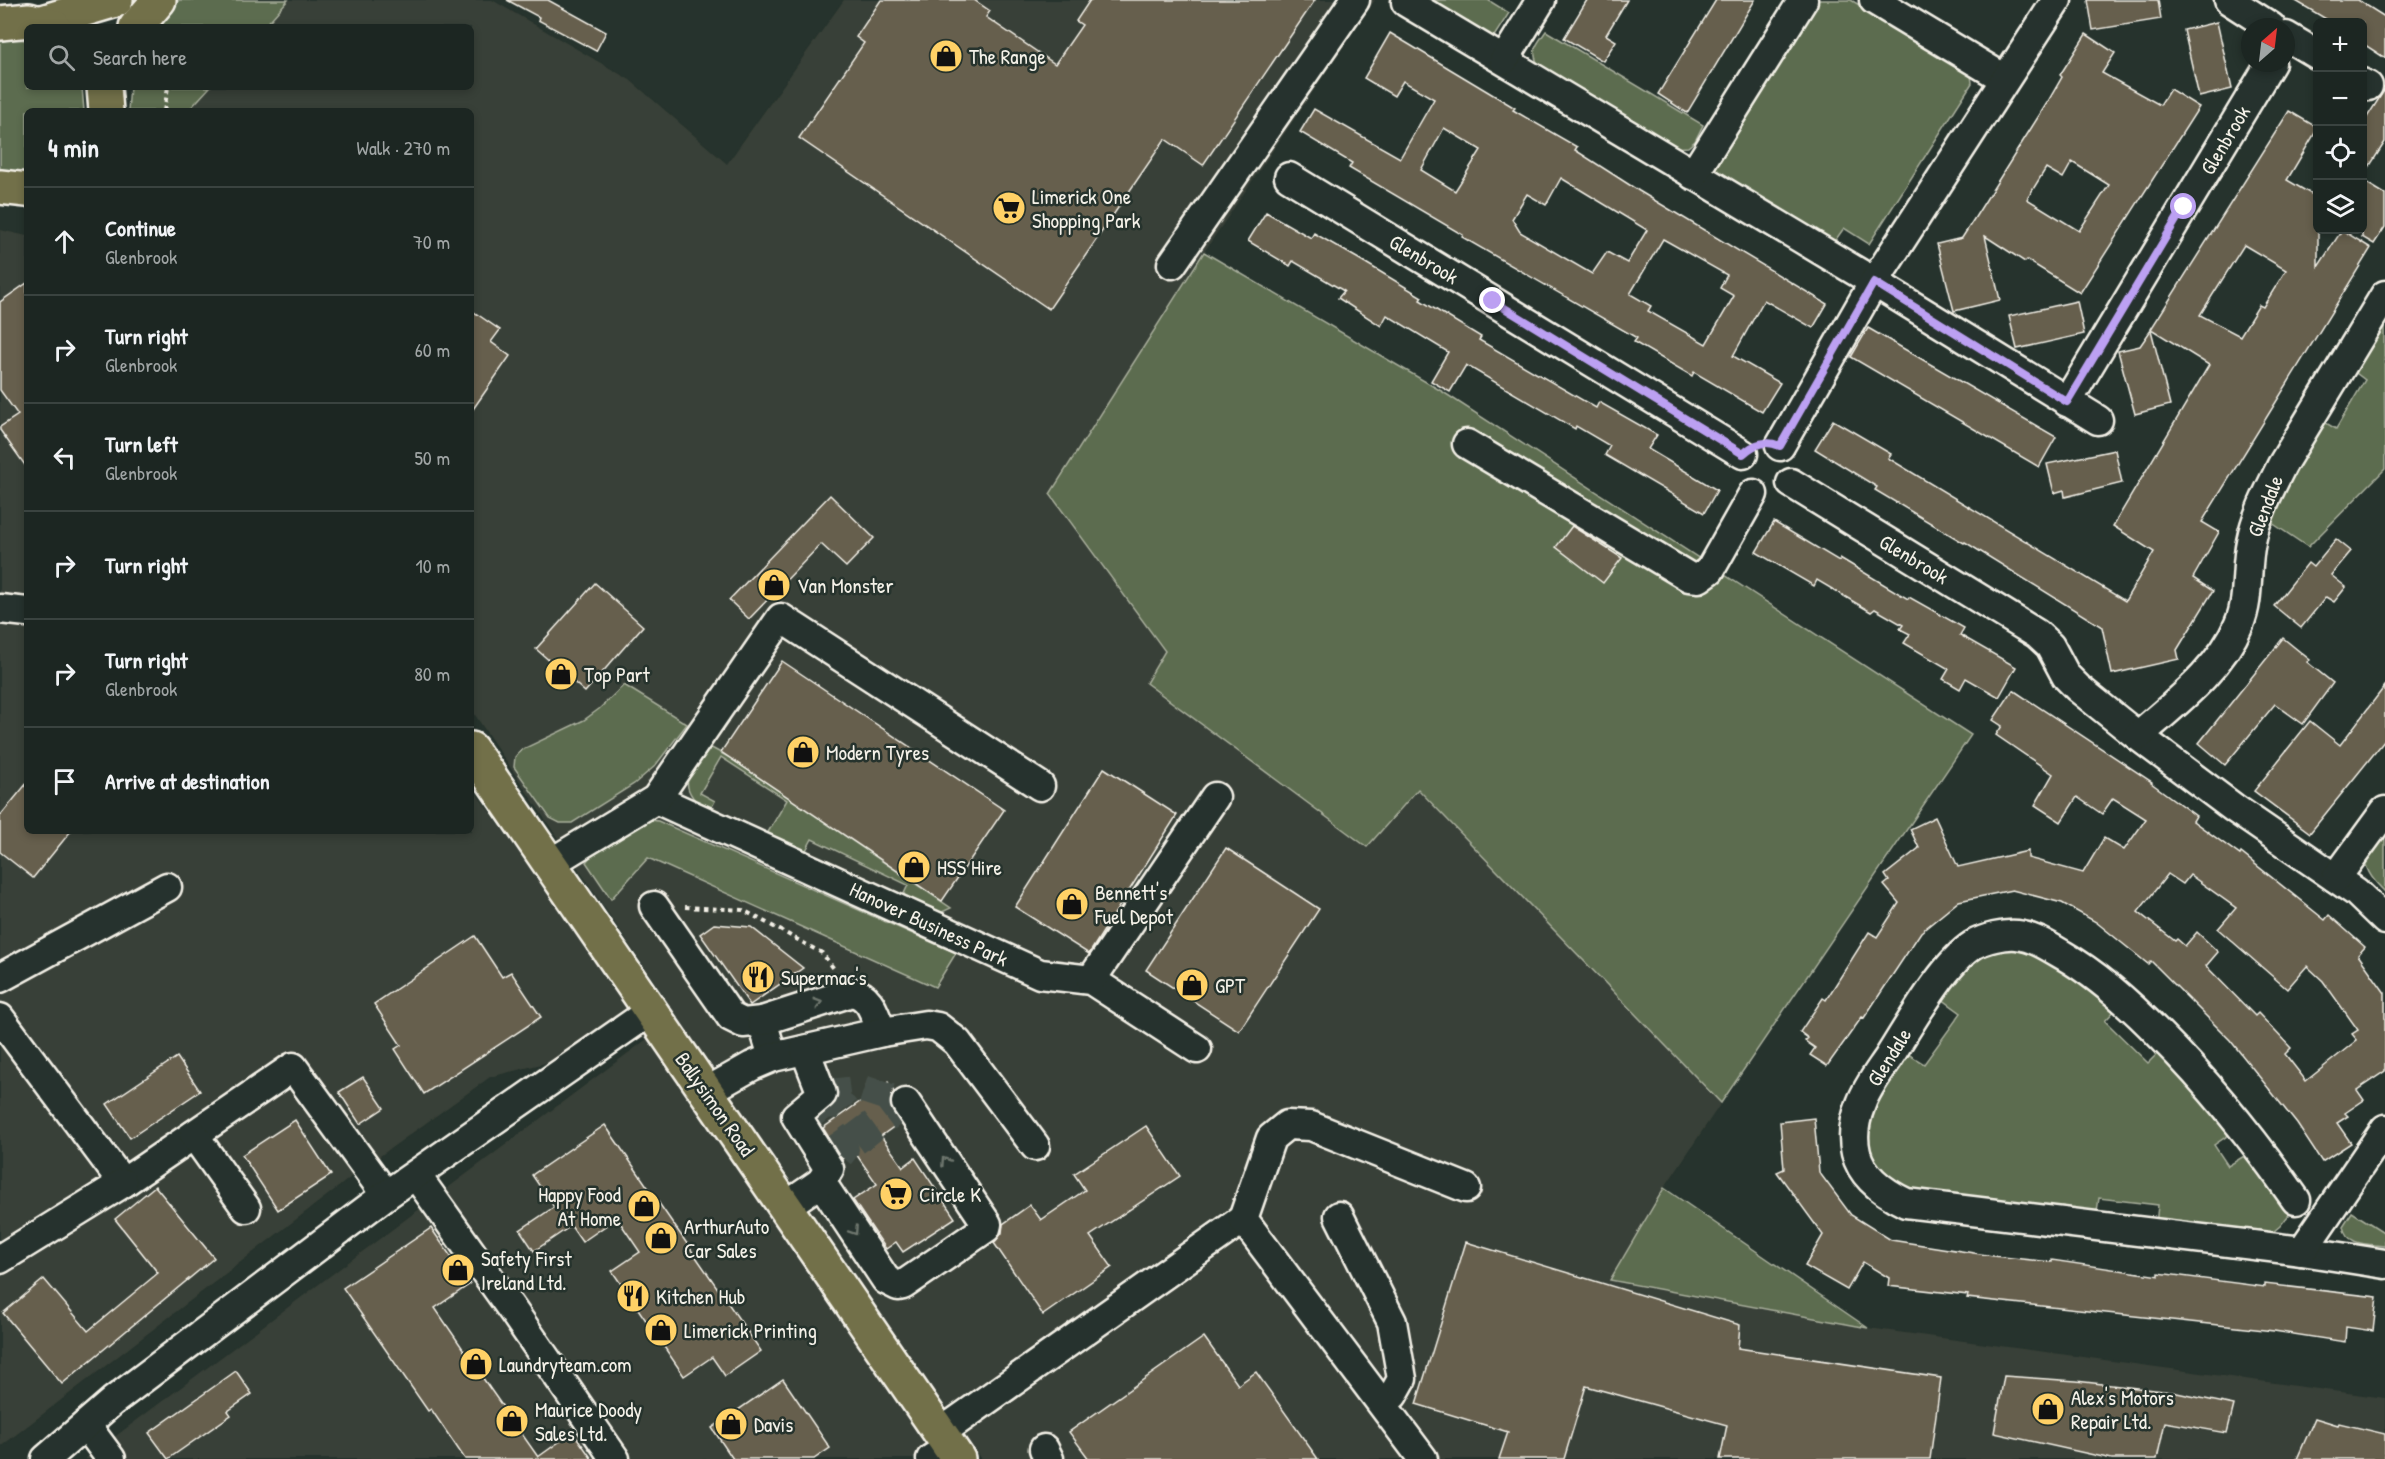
<!DOCTYPE html>
<meta charset="utf-8">
<style>
body{margin:0;font-family:"Patrick Hand",sans-serif;background:#29322f;color:#f1f3f6}
.controls{position:absolute;right:18px;top:18px;display:grid;overflow:hidden;border-radius:9px;box-shadow:0 3px 9px #0003}
.controls button{width:54px;height:54px;display:grid;place-items:center;padding:0;border:0;border-bottom:2px solid #3a4340;background:#1c2622;color:#f1f3f6;font:30px sans-serif}
.compass{position:absolute;left:2241px;top:18px;width:54px;height:54px;border-radius:50%;background:#1c2622;box-shadow:0 3px 9px #0003;rotate:28deg}
.stop{position:absolute;width:18px;height:18px;margin:-14px;border:4px solid #bca0f2;border-radius:50%;background:#fff}
.stop.end{background:#bca0f2;border-color:#fff;box-shadow:0 2px 6px #0008}
.list{margin:0;padding:0;list-style:none}
h2{display:flex;justify-content:space-between;align-items:center;height:78px;margin:0;padding:0 24px;font-size:26px}
h2 small{font-size:20px;font-weight:400;color:#a0a5a5}
.list li{display:grid;grid-template-columns:39px 1fr auto;gap:18px;align-items:center;box-sizing:border-box;height:108px;padding:0 24px;border-top:2px solid #3a4340}
.list b{display:block;font-size:22px;white-space:nowrap}
.list p{margin:0;font-size:20px;white-space:nowrap;color:#a0a5a5}
.list em{font-size:20px;font-style:normal;color:#a0a5a5}
.icon{flex:none;width:33px;height:33px;fill:none;stroke:currentColor;stroke-width:2;stroke-linecap:round;stroke-linejoin:round}
.map{position:relative;flex:none;width:2385px;height:1459px;overflow:hidden}
.search{position:absolute;background:#1c2622;box-shadow:0 3px 9px #0003;left:24px;top:24px;width:450px;height:66px;display:flex;align-items:center;gap:15px;box-sizing:border-box;padding:0 21px;border-radius:9px;color:#a0a5a5;font-size:22px}
.panel{position:absolute;background:#1c2622;box-shadow:0 3px 9px #0003;left:24px;top:108px;width:450px;height:726px;border-radius:9px}
.map>svg:first-child{display:block}
</style>
<div class="map">
<svg width="2385" height="1459" viewBox="0 0 2385 1459">
<rect width="100%" height="100%" fill="#26332d"/>
<filter id="ink" filterUnits="userSpaceOnUse"><feTurbulence type="fractalNoise" baseFrequency=".0167" numOctaves="2"/><feDisplacementMap in="SourceGraphic" scale="12" xChannelSelector="R" yChannelSelector="G"/><feConvolveMatrix kernelMatrix="1 2 1 2 8 2 1 2 1" color-interpolation-filters="sRGB"/></filter>
<g filter="url(#ink)">
<g fill="#394037">
<path d="M288 0H492L630 80 727 164 844 0H1375L1204 252 1050 494 1165 651 1418 789 1721 1103 1664 1188 1610 1280 1868 1328 2385 1398V1459H981L879 1316 471 709V111H188L210 87H471V27H264Z"/>
<path d="M0 230 27 236V831H471V786L653 1036 937 1459H85L651 1036 490 1077 359 1171 0 1447Z"/>
</g>
<g fill="#5c6c4f" stroke="#a8ae9c" stroke-width="1.5">
<path d="M179 0H288L264 27H156Z"/>
<path d="M1434 0H1488L1509 13 1493 38 1437 6Z"/>
<path d="M1813 0H1851L1966 69 1971 75 1972 83 1869 244 1844 228 1834 242 1828 243 1714 176 1713 168Z"/>
<path d="M1546 31 1703 125 1695 141 1688 147 1673 148 1539 67C1530 49 1536 46 1546 31Z"/>
<path d="M11 39 27 40V87H82L84 111H27V171L14 173 0 170V42Z"/>
<path d="M130 87H210L188 111H128Z"/>
<path d="M1204 252 1443 392 1971 735 1721 1103 1418 789 1367 847 1146 683 1165 651 1050 494Z"/>
<path d="M2384 325 2385 469 2308 547 2272 523 2276 504 2321 420 2336 429 2365 380 2352 370Z"/>
<path d="M624 685 687 724 655 766 634 784 572 823H560L550 818 514 767 515 757 521 750 584 720 599 709Z"/>
<path d="M706 745 730 758 951 908 938 914 901 900 908 885 812 839 803 856 745 826 749 825 767 834 787 800 721 757 700 793 715 801 709 812C675 788 687 775 706 745Z"/>
<path d="M642 819 658 821 956 953 935 987 648 858 611 899 586 862 599 846Z"/>
<path d="M2385 831V892C2374 881 2367 873 2364 858Z"/>
<path d="M2011 949 2036 952 2119 1006 2105 1021 2148 1063 2163 1048 2233 1132 2214 1145 2228 1166 2249 1153 2292 1211 2280 1226 2268 1236 2156 1226 2158 1205 2099 1198 2096 1218 1907 1191 1880 1170 1871 1155 1866 1139 1868 1111 1905 1052 1924 1064 1961 1013 1942 999C1962 969 1973 953 2011 949Z"/>
<path d="M1664 1188 1868 1328 1610 1280Z"/>
<path d="M2352 1212 2385 1233V1246C2369 1244 2346 1246 2343 1226Z"/>
</g>
<g fill="#665f4e" stroke="#f4f1e8" stroke-width="1.5" fill-rule="evenodd">
<path d="M507 0H548L606 32 596 51 538 20 539 17Z"/>
<path d="M881 0H974L990 11 986 17 1055 64 1082 25 1076 21 1090 0H1315L1203 165 1165 139 1049 309 799 138 864 43 856 37Z"/>
<path d="M1587 0H1627L1606 35 1616 41 1603 61 1564 38Z"/>
<path d="M1716 0H1755L1687 113 1658 94Z"/>
<path d="M2088 0H2158L2161 19 2093 30Z"/>
<path d="M2294 0H2358L2385 17V58L2362 43V22H2331Z"/>
<path d="M2217 22 2232 89 2199 97 2184 30Z"/>
<path d="M1390 33 1515 108 1513 110 1577 147 1575 150 1639 191 1827 304 1813 328 1764 300 1733 356 1780 383 1762 412 1694 372 1692 376 1634 342 1637 338 1462 237 1463 235 1349 168 1352 163 1300 132 1314 109 1400 158 1434 99 1403 81 1394 96 1364 78ZM1444 128 1481 150 1455 191 1421 170ZM1561 178 1647 230 1627 263 1607 252 1592 274 1520 232 1512 219 1527 194 1546 205ZM1663 239 1727 275 1720 288 1734 296 1706 344 1648 311 1651 306 1630 294Z"/>
<path d="M2086 34 2115 53 2102 73 2160 105 2170 89 2199 107 2080 293 2027 260 2025 262 1985 236 2000 300 1954 311 1937 244 1962 238 2047 103 2062 77 2060 75ZM2072 162 2109 185 2079 231 2027 199 2046 168 2063 178Z"/>
<path d="M2385 89V142L2362 178V125Z"/>
<path d="M2289 111 2318 128 2287 180 2318 198V267L2342 230 2371 248 2202 522 2219 532 2193 578 2213 591 2177 650 2179 659 2112 674 2102 627 1965 542 1964 543 1875 490 1877 487 1815 449 1833 420 1891 454 1888 458 2125 601 2154 552 2113 526 2209 365 2151 329ZM2244 245 2286 270 2263 307 2259 305 2240 336 2200 315Z"/>
<path d="M2362 180 2385 194V227L2374 244 2362 237Z"/>
<path d="M1266 212 1311 238 1314 233 1364 262 1422 297 1420 300 1481 337 1479 340 1596 408 1599 402 1657 435 1648 449 1717 490 1704 513 1605 455 1610 446 1576 426 1575 429 1466 365 1450 392 1431 381 1448 352 1387 315 1381 326 1338 298 1344 291 1293 261 1290 266 1248 241Z"/>
<path d="M27 283V468L0 430V427L18 415 0 390V302Z"/>
<path d="M2077 301 2084 334 2017 349 2009 316Z"/>
<path d="M471 310 500 330 491 342 510 356 471 412Z"/>
<path d="M1868 328 2056 437 2039 467 1851 357Z"/>
<path d="M2151 330 2170 405 2135 414 2118 351 2140 346Z"/>
<path d="M2115 450 2122 483 2065 497 2064 490 2054 493 2047 464Z"/>
<path d="M830 495 874 538 846 567 821 544 749 619 729 600Z"/>
<path d="M1774 522 1839 561 1840 558 1908 599 1909 597 1964 628 1960 635 2016 667 1999 697 1966 678 1960 689 1943 679 1949 669 1904 643 1910 634 1900 629 1903 625 1875 609 1871 612 1817 580 1814 586 1756 552Z"/>
<path d="M1572 526 1622 558 1603 583 1556 547Z"/>
<path d="M2336 539 2351 551 2331 575 2346 587 2334 602 2326 597 2301 628 2274 606 2308 563 2313 567Z"/>
<path d="M595 583 643 626 585 692 536 649Z"/>
<path d="M2283 638 2310 660 2307 662 2333 683 2303 724 2275 704 2225 765 2199 743Z"/>
<path d="M782 661 1004 810 942 901 721 752Z"/>
<path d="M2385 686V740L2310 833 2254 791 2310 721 2340 745Z"/>
<path d="M2013 690 2152 782 2151 783 2196 816 2193 821 2240 855 2241 853 2325 920 2329 915 2365 947 2358 955 2385 993V1071L2357 1090 2364 1100 2345 1113 2348 1116 2337 1123 2351 1143 2322 1162 2297 1124 2230 1040 2151 961 2148 964 2096 922 2062 903 2012 890 1959 901 1921 932 1864 1018 1862 1017 1827 1066 1810 1055 1815 1048 1805 1041 1808 1038 1800 1032 1823 998 1826 1000 1869 932 1877 937 1899 903 1884 885 1889 881 1885 875 1919 848 1910 829 1935 817 1958 867 2028 851V858L2083 873 2104 838 2124 850 2146 819 2113 798 2102 814 2077 797 2061 822 2035 805 2053 774 1996 735 2002 726 1993 720ZM2168 874 2183 884 2190 875 2236 908 2218 929 2287 989 2307 966 2323 981 2358 1030 2352 1034 2357 1040 2306 1081 2285 1054 2291 1048 2258 1013 2255 1016 2206 966 2218 952 2197 932 2185 946 2177 939 2175 941 2138 912Z"/>
<path d="M1104 768 1177 815 1089 954 1015 907Z"/>
<path d="M27 783V831H71L33 878 0 852V816Z"/>
<path d="M1226 848 1319 909 1239 1031 1146 970Z"/>
<path d="M714 924 751 927 803 968 750 1005 700 934Z"/>
<path d="M475 936 502 977 511 972 541 1017 424 1094 395 1049 401 1045 374 1004Z"/>
<path d="M177 1057 200 1091 130 1138 107 1104Z"/>
<path d="M363 1077 384 1108 360 1124 339 1092Z"/>
<path d="M888 1082 894 1092 891 1096 890 1105 899 1123 881 1136 903 1167 915 1158 955 1218 903 1252 896 1242 886 1249 853 1200 877 1184 854 1151 842 1159 823 1128Z"/>
<path d="M1814 1118 1819 1172 1851 1215 1891 1240 1993 1256 2052 1262V1260L2159 1276V1273L2265 1287V1284L2377 1297 2373 1331 2346 1327 2345 1342 2274 1331 1967 1298 1968 1295 1888 1286 1889 1278 1863 1262 1847 1290 1805 1266 1823 1235 1777 1172 1784 1169 1780 1122Z"/>
<path d="M295 1120 331 1175 278 1210 242 1155Z"/>
<path d="M605 1125 761 1351 725 1376 712 1357 684 1376 612 1271 640 1252 617 1218 582 1242 571 1226 534 1251 520 1230 554 1207 532 1175Z"/>
<path d="M1146 1126 1180 1176 1090 1236 1112 1267 1043 1315 994 1243 1002 1233 1003 1224 1030 1205 1041 1220 1085 1190 1074 1174Z"/>
<path d="M155 1186 214 1258 62 1384 3 1313 44 1279 88 1331 158 1273 115 1219Z"/>
<path d="M431 1228 470 1284 435 1308 491 1390 538 1457 573 1432 592 1459H465L431 1409 428 1411 343 1288Z"/>
<path d="M1466 1242 1740 1325 1738 1348 1941 1378 1930 1459H1720L1727 1425 1586 1386 1564 1459H1499L1508 1432 1416 1404Z"/>
<path d="M1204 1337 1238 1385 1256 1372 1318 1459H1089L1069 1432Z"/>
<path d="M236 1371 252 1394 228 1411 231 1415 168 1459 149 1433Z"/>
<path d="M2004 1376 2076 1381 2172 1392 2234 1405 2227 1433 2165 1422 2157 1459H2112L1994 1433Z"/>
<path d="M783 1379 830 1448 814 1459H733L712 1428Z"/>
<path d="M2315 1418 2338 1425 2339 1423 2385 1434V1459H2297Z"/>
</g>
<g fill="none" stroke-linecap="round" stroke-linejoin="round">
<g stroke="#455049" stroke-width="28" stroke-dasharray="28 14" stroke-linecap="butt">
<path d="M822 1094 863 1089 906 1103 864 1135"/>
<path d="M822 1094 824 1119 845 1149 829 1169"/>
<path d="M822 1094 844 1108 864 1135 849 1146"/>
</g>
<g stroke="#f4f1e8" stroke-width="33">
<g id="minor">
<path d="M1874 0 2005 79"/>
<path d="M2229 0 2271 27"/>
<path d="M1406 2 1874 282 2098 420"/>
<path d="M2286 36 2318 55"/>
<path d="M1504 60 1541 0"/>
<path d="M2362 83 2368 86"/>
<path d="M1693 175 1803 0"/>
<path d="M1289 177 1743 454"/>
<path d="M1172 264 1355 0"/>
<path d="M2067 402 2271 63"/>
<path d="M1467 444 1689 577 1699 578 1710 570 1753 494"/>
<path d="M1780 446 1874 282 2057 0"/>
<path d="M1791 483 2037 634 2050 646 2066 676 2078 688 2134 733 2234 808 2356 892 2385 920"/>
<path d="M0 609 27 612"/>
<path d="M2138 736C2174 704 2220 670 2239 624 2250 599 2245 568 2251 542 2256 515 2270 489 2282 465L2385 295"/>
<path d="M656 799 1040 974 1091 980 1197 1049"/>
<path d="M549 864 656 799 781 618 1040 786"/>
<path d="M2336 878 2385 811"/>
<path d="M654 906 731 1017 743 1023 762 1021 773 1057"/>
<path d="M0 978 167 887"/>
<path d="M1091 980 1215 797"/>
<path d="M0 1018 123 1183 293 1067 386 1195"/>
<path d="M762 1021 852 992C872 996 874 1015 882 1032"/>
<path d="M706 1092 752 1066 773 1057 882 1032 926 1025 938 1027 957 1042 1035 1146"/>
<path d="M194 1135 246 1208"/>
<path d="M416 1175 513 1311 615 1459"/>
<path d="M821 1182 886 1280 898 1286 903 1285 986 1228 987 1224 906 1103"/>
<path d="M2296 1200C2255 1141 2211 1086 2160 1035 2131 1005 2099 976 2063 955 2048 946 2034 937 2017 935 2004 934 1985 938 1973 945 1943 964 1909 1026 1889 1057 1879 1072 1867 1087 1861 1104 1855 1119 1852 1137 1856 1153 1862 1177 1885 1193 1906 1203L2302 1251 2385 1264"/>
<path d="M786 1206 821 1182 829 1169 796 1116 822 1094 805 1050"/>
<path d="M1339 1216 1392 1322 1402 1379 1393 1395 1382 1403"/>
<path d="M2302 1251 2385 1129"/>
<path d="M0 1259 123 1183"/>
<path d="M86 1425 111 1459"/>
<path d="M940 1433 1243 1219"/>
<path d="M1044 1449 1049 1459"/>
<path d="M46 1459 113 1401 386 1195 652 1010"/>
<path d="M931 1459 950 1447"/>
<path d="M1423 1459 1243 1219 1271 1138 1287 1125 1311 1126 1466 1188"/>
</g>
</g>
<g stroke="#f4f1e8" stroke-width="38">
<g id="major">
<path d="M42 22 116 0"/>
<path d="M0 23 29 20 54 27"/>
<path d="M136 27 159 0"/>
<path d="M104 87 106 111"/>
<path d="M0 187 27 190"/>
<path d="M471 749 958 1459"/>
</g>
</g>
<g stroke="#f4f1e8" stroke-width="4" stroke-dasharray="4.5 4.5" stroke-linecap="butt">
<path d="M164 111 168 87"/>
<path d="M685 907 743 910 822 953 835 970"/>
</g>
<use href="#minor" stroke="#26332d" stroke-width="28"/>
<use href="#major" stroke="#726f4a" stroke-width="33"/>
</g>
<defs><path id="oneway-chevron" d="M-2-3.5L2.5 0L-2 3.5" fill="none" stroke-width="1.6" stroke-linecap="round" stroke-linejoin="round" transform="scale(1.5)"/></defs>
<g stroke="#6e766e">
<use href="#oneway-chevron" transform="translate(818 1003) rotate(-17)"/>
<use href="#oneway-chevron" transform="translate(945 1161) rotate(-124)"/>
<use href="#oneway-chevron" transform="translate(854 1231) rotate(56)"/>
</g>
</g>
<g fill="none" stroke-linecap="round" stroke-linejoin="round" filter="url(#ink)">
<path stroke="#bca0f2" stroke-width="8" d="M1493 301 1743 454C1755 443 1766 440 1780 446L1874 282 2067 402 2184 207"/>
</g>
<defs>
<g id="shop-disc" transform="scale(1.725)"><circle r="9.5" fill="#ffd166" stroke="#26332d"/><path d="M-5-2.5h2.3a2.7 3.5 0 0 1 5.4 0H5L5.5 6h-11ZM-1.5-2.5h3a1.5 2.3 0 0 0-3 0Z" fill="#111"/></g>
<g id="supermarket-disc" transform="scale(1.725)"><circle r="9.5" fill="#ffd166" stroke="#26332d"/><path d="M-6-5.5h2.5l.6 2H6L4.5 2H-2.5L-4.4-4H-6ZM-1.5 3.2a1.3 1.3 0 1 0 .1 0ZM3 3.2a1.3 1.3 0 1 0 .1 0Z" fill="#111"/></g>
<g id="restaurant-disc" transform="scale(1.725)"><circle r="9.5" fill="#ffd166" stroke="#26332d"/><path d="M-5-6h1v4h1v-4h1v4h1v-4h1v5L-1.5 .5V6h-2V.5L-5-1ZM5-6V6H3V1.5H1.5Q1.5-4 5-6Z" fill="#111"/></g>
</defs>
<g fill-rule="evenodd">
<use href="#shop-disc" x="946" y="56"/>
<use href="#supermarket-disc" x="1009" y="208"/>
<use href="#shop-disc" x="774" y="585"/>
<use href="#shop-disc" x="561" y="674"/>
<use href="#shop-disc" x="803" y="752"/>
<use href="#shop-disc" x="914" y="867"/>
<use href="#shop-disc" x="1072" y="904"/>
<use href="#restaurant-disc" x="758" y="977"/>
<use href="#shop-disc" x="1192" y="985"/>
<use href="#supermarket-disc" x="896" y="1194"/>
<use href="#shop-disc" x="644" y="1206"/>
<use href="#shop-disc" x="661" y="1238"/>
<use href="#shop-disc" x="458" y="1270"/>
<use href="#restaurant-disc" x="633" y="1296"/>
<use href="#shop-disc" x="661" y="1330"/>
<use href="#shop-disc" x="476" y="1364"/>
<use href="#shop-disc" x="2048" y="1409"/>
<use href="#shop-disc" x="512" y="1421"/>
<use href="#shop-disc" x="731" y="1424"/>
</g>
<g text-anchor="middle" dominant-baseline="central" stroke-width="5" stroke-linejoin="round" paint-order="stroke">
<g font-size="21" fill="#f4f1e8" stroke="#26332d" text-anchor="start">
<text x="969" y="56">The Range</text>
<text x="1032" y="196">Limerick One<tspan x="1032" dy="24">Shopping Park</tspan></text>
<text x="797" y="585">Van Monster</text>
<text x="584" y="674">Top Part</text>
<text x="826" y="752">Modern Tyres</text>
<text x="937" y="867">HSS Hire</text>
<text x="1095" y="892">Bennett's<tspan x="1095" dy="24">Fuel Depot</tspan></text>
<text x="781" y="977">Supermac's</text>
<text x="1215" y="985">GPT</text>
<text x="621" y="1194" text-anchor="end">Happy Food<tspan x="621" dy="24">At Home</tspan></text>
<text x="919" y="1194">Circle K</text>
<text x="684" y="1226">ArthurAuto<tspan x="684" dy="24">Car Sales</tspan></text>
<text x="481" y="1258">Safety First<tspan x="481" dy="24">Ireland Ltd.</tspan></text>
<text x="656" y="1296">Kitchen Hub</text>
<text x="684" y="1330">Limerick Printing</text>
<text x="499" y="1364">Laundryteam.com</text>
<text x="2071" y="1397">Alex's Motors<tspan x="2071" dy="24">Repair Ltd.</tspan></text>
<text x="535" y="1409">Maurice Doody<tspan x="535" dy="24">Sales Ltd.</tspan></text>
<text x="754" y="1424">Davis</text>
</g>
<g font-size="21" fill="#f4f1e8" stroke="#26332d">
<text transform="translate(2225 140) rotate(-59)">Glenbrook</text>
<text transform="translate(1424 259) rotate(31)">Glenbrook</text>
<text transform="translate(2265 506) rotate(-69)">Glendale</text>
<text transform="translate(1914 559) rotate(31)">Glenbrook</text>
<text transform="translate(929 924) rotate(25)">Hanover Business Park</text>
<text transform="translate(1889 1057) rotate(-58)">Glendale</text>
<text transform="translate(715 1104) rotate(55)">Ballysimon Road</text>
</g>
</g>
</svg>
<div class="controls">
<button>+</button>
<button>−</button>
<button><svg class="icon" aria-label="locate" viewBox="0 0 24 24"><circle cx="12" cy="12" r="6"/><path d="M12 2v4M12 18v4M2 12h4M18 12h4"/></svg></button>
<button><svg class="icon" aria-label="layers" viewBox="0 0 24 24"><path d="M12 4l9 5-9 5-9-5zM3 14l9 5 9-5"/></svg></button>
</div>
<svg class="compass" viewBox="-18 -18 36 36"><path d="M0-13l5 13h-10z" fill="#e53935"/><path d="M0 13l5-13h-10z" fill="#a0a5a5"/></svg>
<div class="stop" style="left:2184px;top:207px"></div>
<div class="stop end" style="left:1493px;top:301px"></div>
<div class="search"><svg class="icon" aria-label="search" viewBox="0 0 24 24"><circle cx="10" cy="10" r="6"/><path d="M15 15l6 6"/></svg>Search here</div>
<section class="panel">
<h2>4 min<small>Walk · 270 m</small></h2>
<ul class="list">
<li><svg class="icon" aria-label="ahead" viewBox="0 0 24 24"><path d="M12 20V5M6 11l6-6 6 6"/></svg><div><b>Continue</b><p>Glenbrook</p></div><em>70 m</em></li>
<li><svg class="icon" aria-label="right" viewBox="0 0 24 24"><path d="M7 20v-9h11M14 6l5 5-5 5"/></svg><div><b>Turn right</b><p>Glenbrook</p></div><em>60 m</em></li>
<li><svg class="icon" aria-label="left" viewBox="0 0 24 24"><path d="M17 20v-9H6M10 6l-5 5 5 5"/></svg><div><b>Turn left</b><p>Glenbrook</p></div><em>50 m</em></li>
<li><svg class="icon" aria-label="right" viewBox="0 0 24 24"><path d="M7 20v-9h11M14 6l5 5-5 5"/></svg><div><b>Turn right</b></div><em>10 m</em></li>
<li><svg class="icon" aria-label="right" viewBox="0 0 24 24"><path d="M7 20v-9h11M14 6l5 5-5 5"/></svg><div><b>Turn right</b><p>Glenbrook</p></div><em>80 m</em></li>
<li><svg class="icon" aria-label="arrive" viewBox="0 0 24 24"><path d="M6 21V4h12l-3 4 3 4H6"/></svg><div><b>Arrive at destination</b></div></li>
</ul>
</section>
</div>
